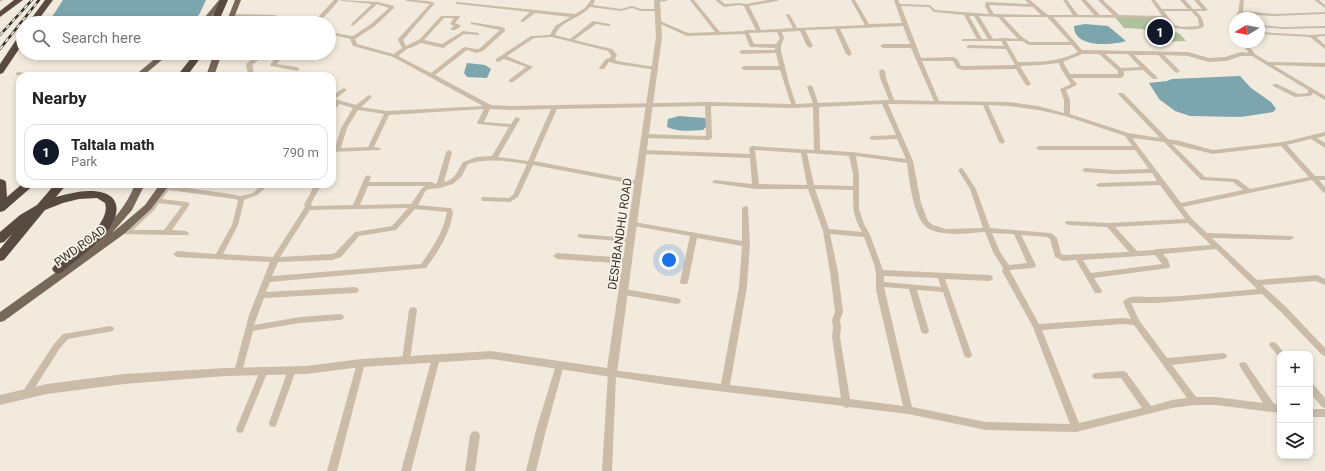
<!DOCTYPE html>
<meta charset="utf-8">
<style>
body{margin:0;font-family:Roboto,sans-serif;background:#f6f6f6;color:#222}
.controls{position:absolute;right:12px;bottom:12px;display:grid;overflow:hidden;border-radius:8px;box-shadow:0 2px 6px #0003}
.controls button{width:36px;height:36px;display:grid;place-items:center;padding:0;border:0;border-bottom:1px solid #e0e0e0;background:#fff;color:#222;font:20px sans-serif}
.compass{position:absolute;left:1229px;top:12px;width:36px;height:36px;border-radius:50%;background:#fff;box-shadow:0 2px 6px #0003;rotate:260deg}
.you{position:absolute;left:669px;top:260px;width:14px;height:14px;margin:-10px;border:3px solid #fff;border-radius:50%;background:#1a73e8;box-shadow:0 0 0 6px #1a73e833}
.badge{display:grid;place-items:center;width:26px;height:26px;border-radius:50%;background:#111827;color:#fff;font-size:13px;font-weight:700}
.pin{position:absolute;translate:-50% -50%;border:2px solid #fff;box-shadow:0 1px 4px #0006}
.list{margin:0;padding:0;list-style:none}
h2{display:flex;justify-content:space-between;align-items:center;height:52px;margin:0;padding:0 16px;font-size:17px}
h2 small{font-size:13px;font-weight:400;color:#767676}
.list li{display:grid;grid-template-columns:26px 1fr auto;gap:12px;align-items:center;box-sizing:border-box;height:56px;margin:0 8px 8px;padding:0 8px;border:1px solid #e0e0e0;border-radius:12px}
.list b{display:block;font-size:15px;white-space:nowrap}
.list p{margin:0;font-size:13px;white-space:nowrap;color:#767676}
.list em{font-size:13px;font-style:normal;color:#767676}
.icon{flex:none;width:22px;height:22px;fill:none;stroke:currentColor;stroke-width:2;stroke-linecap:round;stroke-linejoin:round}
.map{position:relative;flex:none;width:1325px;height:471px;overflow:hidden}
.search{position:absolute;background:#fff;box-shadow:0 2px 6px #0003;left:16px;top:16px;width:320px;height:44px;display:flex;align-items:center;gap:10px;box-sizing:border-box;padding:0 14px;border-radius:22px;color:#767676;font-size:15px}
.panel{position:absolute;background:#fff;box-shadow:0 2px 6px #0003;left:16px;top:72px;width:320px;height:116px;border-radius:12px}
.map>svg:first-child{display:block}
</style>
<div class="map">
<svg width="1325" height="471" viewBox="0 0 1325 471">
<rect width="100%" height="100%" fill="#f2ebdd"/>
<path fill="#b0c19d" d="M1115 17H1160L1170 30 1180 34 1186 41 1156 42 1143 29 1124 28Z"/>
<g fill="#7ca5ae">
<path d="M63 0H206L200 13 193 23H48Z"/>
<path d="M1085 24 1108 26 1126 41C1113 45 1074 49 1074 26Z"/>
<path d="M467 63 485 65 491 69 487 78 467 77 464 73Z"/>
<path d="M1240 76 1251 88 1271 102 1276 109 1273 112 1241 117 1190 116 1175 111 1159 99 1149 83 1167 81 1172 79Z"/>
<path d="M679 116 705 118 707 126 703 130C691 131 678 132 667 127L668 119Z"/>
</g>
<g fill="none" stroke-linecap="round" stroke-linejoin="round">
<g fill="#cabca9" fill-rule="evenodd">
<path d="M0 0H3L0 2Z"/>
<path d="M334 0H339C332 8 322 23 311 23L318 17Z"/>
<path d="M340 0 378 2 394 6V8L375 26 355 39 357 44 394 54 402 48 398 40V39L430 4 407 1 405 0C414 0 427 0 435 3L403 40 406 46 420 39 441 16H460V17L455 23 460 25V27L455 30H451V28L454 26 450 24 454 18H444L424 40 442 44 463 31 479 33V35L464 34 443 48 421 43 413 47 407 49 398 56 431 73 464 47 476 49H479L500 30 471 24V22L502 27 505 29V31L483 51 476 53 467 50 435 75 491 105 511 106 708 102 791 104 780 70H744L741 68 744 66H779L776 53 742 54 739 52 742 50H775V48L750 47 745 34 687 36 656 22 660 21 688 33 715 32 690 0H694L720 32 744 31 746 30H756L744 6 739 5 724 7 715 0H720L725 4 739 3 746 4 768 0H779L777 1 749 6 761 30 793 28 786 15 788 14 790 15 797 28 865 25 851 0H855L869 24 902 23 894 0H898L900 4 930 5 935 10 989 14 985 6 986 2 1029 4 1025 0H1030L1048 15H1073L1063 0H1067L1078 15H1094L1081 0H1086L1100 15H1113L1098 0H1103L1119 15 1162 16 1151 0H1155L1162 9H1188L1180 0H1185L1193 9H1202L1194 0H1199L1208 10 1206 11H1196L1202 18 1204 26C1198 32 1179 29 1170 27L1164 18 1053 17 1082 50 1188 52 1209 58 1225 57 1241 52 1249 53 1240 42H1246L1255 54 1268 62 1325 63V67L1273 65 1325 96V100L1313 93 1312 95 1310 96 1295 97 1273 86V84H1277L1298 94 1308 93V90L1252 56H1241L1226 61 1209 62 1188 56 1164 55 1180 71 1177 73 1175 72 1158 55H1134L1157 77V79H1153L1143 70 1124 71V76L1121 78H1072L1077 84 1075 86 1066 90 1070 100V114L1128 133 1160 138 1118 94 1119 93H1123L1168 139 1180 141 1213 150 1283 142 1325 132V136L1317 138 1325 143V148L1311 139 1287 145 1315 176H1325V180H1319L1325 187V193L1323 192 1312 180 1183 207 1192 219 1207 233 1292 236 1294 238 1290 240 1212 238 1257 280 1317 275 1325 279V285L1316 281 1262 285 1287 308 1325 348V356L1322 355 1281 312 1262 294 1158 303H1131L1139 320 1167 358 1223 353 1226 354 1227 356 1226 358 1223 359 1172 365 1196 397H1216L1263 403 1239 365 1240 363 1243 362 1246 363 1274 404 1280 405V413L1216 405H1194L1172 408 1076 432 986 430 908 414 849 407 846 408 843 406 667 385 616 377 612 471H602L608 373 609 371 612 370 721 384 739 287 742 246 697 238 688 282 687 284H681L680 282 690 236 634 226 631 224 632 222H634L742 241V208L745 206H747L748 208 750 244 747 287 730 385 841 398 832 337 833 328 832 320 835 312 830 272 823 231 808 189H756L713 183 712 182 713 181 715 180 752 184 750 158 643 154 640 152 643 150 750 154 749 148 752 146 814 150 813 107 794 108 720 106H711L712 138 709 140 645 138 642 136 645 134 706 136 705 106 557 109 534 161 639 181 642 183 641 184 639 185 533 165 518 197 510 202 484 201H482L481 199 482 197 509 198 513 195 527 164C507 161 487 158 468 164L461 177 453 184 440 188 430 189 426 190 418 205 449 208H451L453 212C450 234 439 250 426 268L270 282 266 292 355 287 358 288 359 290 358 292 355 293 264 298 254 325 300 317 340 314 343 315 344 317 343 319 340 320 300 323 253 331 242 372 241 374 238 375 235 374 234 372 249 315 270 262 177 257 173 254 177 251 216 254 232 225 238 201 235 199 169 190 162 199 187 202 190 204 172 230 186 231 189 233 188 235H166L123 234 122 232 123 230 150 206 163 189 161 187C163 184 169 184 173 184L172 186 231 194 240 196 253 193 263 184H270L257 195 244 200V201L238 225 223 254 273 257 305 207 304 205 313 188 295 186 292 184H310L319 186 320 187 311 204 312 206 353 205 365 177 368 175 371 177 369 182H432L435 184 437 183 446 152 449 150 452 152 444 182C455 180 458 170 463 162L477 157 492 156 509 127 478 124 477 123 484 109 389 115 374 147 380 148 381 149 380 150 332 152V148H335L341 128 353 108 339 104 334 111 332 112V106L335 103 332 102V96L342 89 344 88 347 90 335 99 356 105 369 95 372 97 371 98 361 107 387 111 483 106 393 57 353 46 350 39 329 34V32L353 36 371 24 389 8 377 4 353 26 351 25V24L372 4 342 1ZM990 5 1033 7 1041 15 994 14 989 6ZM901 6 929 7 934 12 964 15 977 39H962V41H1001L1004 46 969 45 967 46V48L1006 49 1015 65 963 66H961L958 60 954 57 921 58ZM1164 11H1191L1198 18 1199 26 1183 27 1174 25ZM969 16H974L988 39H982ZM979 16 998 17 1018 39 1002 38 993 39ZM1003 17H1047L1070 42H1030L1022 37ZM903 26 910 44H883L880 46 883 48H911L934 101 894 100 886 78 885 71 882 69 879 71 880 78 889 100 818 103 813 87 810 85 807 87 813 103 796 104 789 83 781 51V46L784 38 782 32 800 31 807 46 810 48 813 46 805 30 835 29 846 54 849 56 852 54 840 29ZM777 32 780 38 776 44H754L749 33ZM1006 41H1022L1029 45H1072L1078 52C1059 62 1039 62 1018 62ZM1082 54H1099L1118 71V74H1070L1063 62ZM1105 54H1128L1140 67 1121 68ZM922 61H953L957 68 963 70 1016 69 1025 84 1028 86 1031 84 1020 66 1041 65 1059 63 1061 69 1071 84 1060 89 1064 100V113L1038 106 1008 102 939 101ZM882 104 896 135 872 136 869 138 872 140 897 139 906 159 852 152 820 150 819 107ZM888 104 983 105 999 142 1002 144 1005 142 988 105 1008 106 1038 110 1065 116 1125 136 1132 146H1039L1036 148 1039 150H1135L1149 169 1114 170 1085 168 1082 170 1085 172 1114 174 1152 173 1157 181 1099 183 1096 185 1099 187 1160 185 1185 219 1109 223 1066 221 1065 223 1068 225 1107 227 1129 252 1064 255 1061 254 1057 238 1051 233 990 228 976 189 963 169 961 168 958 170 970 189 983 228 946 229 933 225 928 221 921 203 913 161ZM490 109 511 110 551 109 528 161 498 157 520 119 517 117 515 118 511 124 484 122ZM358 110 384 114 368 147 341 148 347 128ZM1132 138 1164 142 1201 180 1233 182 1243 190 1181 203ZM1172 144 1213 154 1281 146 1309 177 1250 189 1237 179 1205 177ZM755 150 801 153 807 185 759 184ZM807 153 849 156 853 174V186L814 185ZM856 156 907 163C909 179 913 220 929 229 945 237 967 233 985 232L993 252 1003 268 1002 271 1033 327 1070 424 986 422 912 407 884 287 909 289 921 331 922 333 925 334 928 333 929 331 917 290 943 292 964 355 965 357 968 358 971 357 972 355 945 279 989 281 992 280 993 278 992 276 989 275 883 270 870 235 864 224 859 209V174ZM368 186H425L422 188 411 204 360 205ZM815 189 853 190C853 208 853 216 862 232L829 229ZM159 203 182 206 164 230H133L154 210ZM408 208 392 226 355 232 335 253 332 254 280 257 310 210ZM415 209 447 212C443 233 433 247 421 264L272 276 278 262 332 260 341 257 359 236 396 230ZM1188 223 1211 245 1159 249H1156L1153 250 1137 251 1115 227ZM992 233 1014 234 1027 263 1009 265 1000 252ZM830 234 864 237 874 264 876 273V290L903 406 850 399 840 337 841 328 840 320 843 312 838 272ZM1021 235 1047 237 1050 239 1055 257 1063 261 1076 260 1095 293H1101L1102 291 1094 278 1169 268 1170 266 1168 260 1163 254 1216 249 1257 289C1221 292 1185 297 1149 297 1141 297 1129 294 1123 302L1131 319 1123 318 1039 324 1010 271V270L1032 268 1035 267 1036 265ZM1155 255 1162 264 1091 273 1083 260ZM884 276 938 278 941 287 884 282ZM1123 324 1134 325 1187 398 1172 400 1151 406 1126 372 1123 371 1096 373 1093 374 1092 376 1093 378 1096 379 1121 378 1142 408 1079 423 1042 330Z"/>
<path d="M591 0H595L593 5 621 9 632 6 641 9H657L659 10 657 11H641L632 8 621 11 590 7C580 19 561 20 555 35L570 39 593 21 610 24V26H608L596 24 574 40 612 49 617 55 615 59 617 61 655 67 657 68V70L616 64 609 62 604 69H600L599 68 606 59 610 58 611 55 608 51 552 37 534 38 507 56 533 67 513 82H509V80L526 67 504 59 498 62 496 61V59L531 36 550 35 555 26 570 17 535 13 523 22H521V20L530 12 457 4 455 3 457 2 575 14 585 8Z"/>
<path d="M655 0H668C665 2 658 2 655 0Z"/>
<path d="M1240 0H1244L1243 11 1274 14 1325 12V14L1274 16 1241 14 1238 18H1235V30L1233 29V20L1238 12Z"/>
<path d="M1314 0H1319L1325 5V8Z"/>
<path d="M230 14 275 15 295 23H289L274 17 232 16 230 15Z"/>
<path d="M1259 25 1284 27 1325 26V28L1284 29 1259 27Z"/>
<path d="M1259 32 1311 35 1325 34V36L1316 37 1325 45V49L1310 37 1259 34Z"/>
<path d="M262 53H269L266 55 280 58 281 59 277 64 297 67 300 69 297 71 271 66 270 65 274 60 262 58C251 65 251 63 255 76H249L246 66 247 63Z"/>
<path d="M18 72 32 74 35 76 16 75V73Z"/>
<path d="M579 234 631 238 635 240 631 242 581 238 577 236Z"/>
<path d="M557 253 628 258 632 261 628 264 557 259 553 256Z"/>
<path d="M624 289 677 298 680 299 681 301 680 303 677 304 624 295 621 294 620 292 621 290Z"/>
<path d="M413 307 416 308 417 310 410 360 409 362 406 363 403 362 402 360 409 310 410 308Z"/>
<path d="M110 326 113 327 114 329 113 331 68 339 60 348 29 397 26 398 23 397 22 394 23 391 54 344 63 334Z"/>
<path d="M1273 342 1276 343 1285 354H1280V357L1278 356 1269 345 1270 343Z"/>
<path d="M436 355 439 356 440 358 411 471H401L432 358 433 356Z"/>
<path d="M361 360 364 361 365 363 337 471H327L357 363 358 361Z"/>
<path d="M560 362 563 363 564 365 546 430 536 471H526L536 430 556 365 557 363Z"/>
<path d="M292 367 295 368 296 370 277 423 276 426 273 427 270 426 269 423 288 370 289 368Z"/>
<path d="M264 368 267 369 268 371 244 429 243 432 240 433 237 432 236 429 260 371 261 369Z"/>
<path d="M1310 383 1313 384 1325 398V408L1322 407 1310 393Z"/>
<rect x="1310" y="409" width="15" height="8"/>
<path d="M475 431 478 432 480 435 475 471H465L470 435 472 432Z"/>
</g>
<path fill="#cabca9" fill-rule="evenodd" d="M654 0H660L662 37 617 373 616 376 612 377 491 359 361 367 306 374 226 376 124 384 47 394 0 405V395L47 384 124 374 226 368 306 366 361 359 491 351 607 368 656 37Z"/>
<g fill="#78685a" fill-rule="evenodd">
<path d="M219 0H225L207 23H200Z"/>
<path d="M235 0H241L232 23H226Z"/>
<path d="M162 53H170L143 76H134Z"/>
<path d="M214 53H222L214 76H206Z"/>
<path d="M135 184H145L132 210 112 233 145 205 160 184H170L151 209 124 234 4 321 0 322V312L97 243 93 240 94 238C112 222 127 206 135 184Z"/>
</g>
<g fill="#584a40" fill-rule="evenodd">
<path d="M14 0H23L0 17V11Z"/>
<path d="M45 0H53L36 23H28Z"/>
<path d="M220 0H228L218 23H210Z"/>
<path d="M23 33V43L3 73 0 74V64L20 34Z"/>
<path d="M195 53H204L187 76H177Z"/>
<path d="M0 179 4 180 6 182 7 197 22 184H35L4 211 0 212Z"/>
<path d="M55 184H67L56 197C67 194 78 191 89 191 121 191 123 211 106 233 94 248 77 259 62 272L58 274 54 272 52 269 54 266C68 252 112 226 105 203L97 198 79 199 63 203 45 210 4 260 0 261V249L13 233 4 242 0 243V232L20 215 37 205Z"/>
</g>
<g stroke="#372f29" stroke-width="2.5">
<g id="rail">
<path d="M0 35 32 0"/>
<path d="M0 49 39 0"/>
</g>
</g>
<use href="#rail" stroke="#f9f4e9" stroke-width="1.5" stroke-dasharray="4.5" stroke-linecap="butt"/>
</g>
<g text-anchor="middle" dominant-baseline="central" stroke-width="3.5" stroke-linejoin="round" paint-order="stroke">
<g font-size="12" fill="#372f29" stroke="#f9f4e9">
<text transform="translate(620 234) rotate(-82)">DESHBANDHU ROAD</text>
<text transform="translate(80 246) rotate(-36)">PWD ROAD</text>
</g>
</g>
</svg>
<div class="controls">
<button>+</button>
<button>−</button>
<button><svg class="icon" aria-label="layers" viewBox="0 0 24 24"><path d="M12 4l9 5-9 5-9-5zM3 14l9 5 9-5"/></svg></button>
</div>
<svg class="compass" viewBox="-18 -18 36 36"><path d="M0-13l5 13h-10z" fill="#e53935"/><path d="M0 13l5-13h-10z" fill="#767676"/></svg>
<div class="you"></div>
<div class="pin badge" style="left:1160px;top:32px">1</div>
<div class="search"><svg class="icon" aria-label="search" viewBox="0 0 24 24"><circle cx="10" cy="10" r="6"/><path d="M15 15l6 6"/></svg>Search here</div>
<section class="panel">
<h2>Nearby<small></small></h2>
<ul class="list">
<li><span class="badge">1</span><div><b>Taltala math</b><p>Park</p></div><em>790 m</em></li>
</ul>
</section>
</div>
